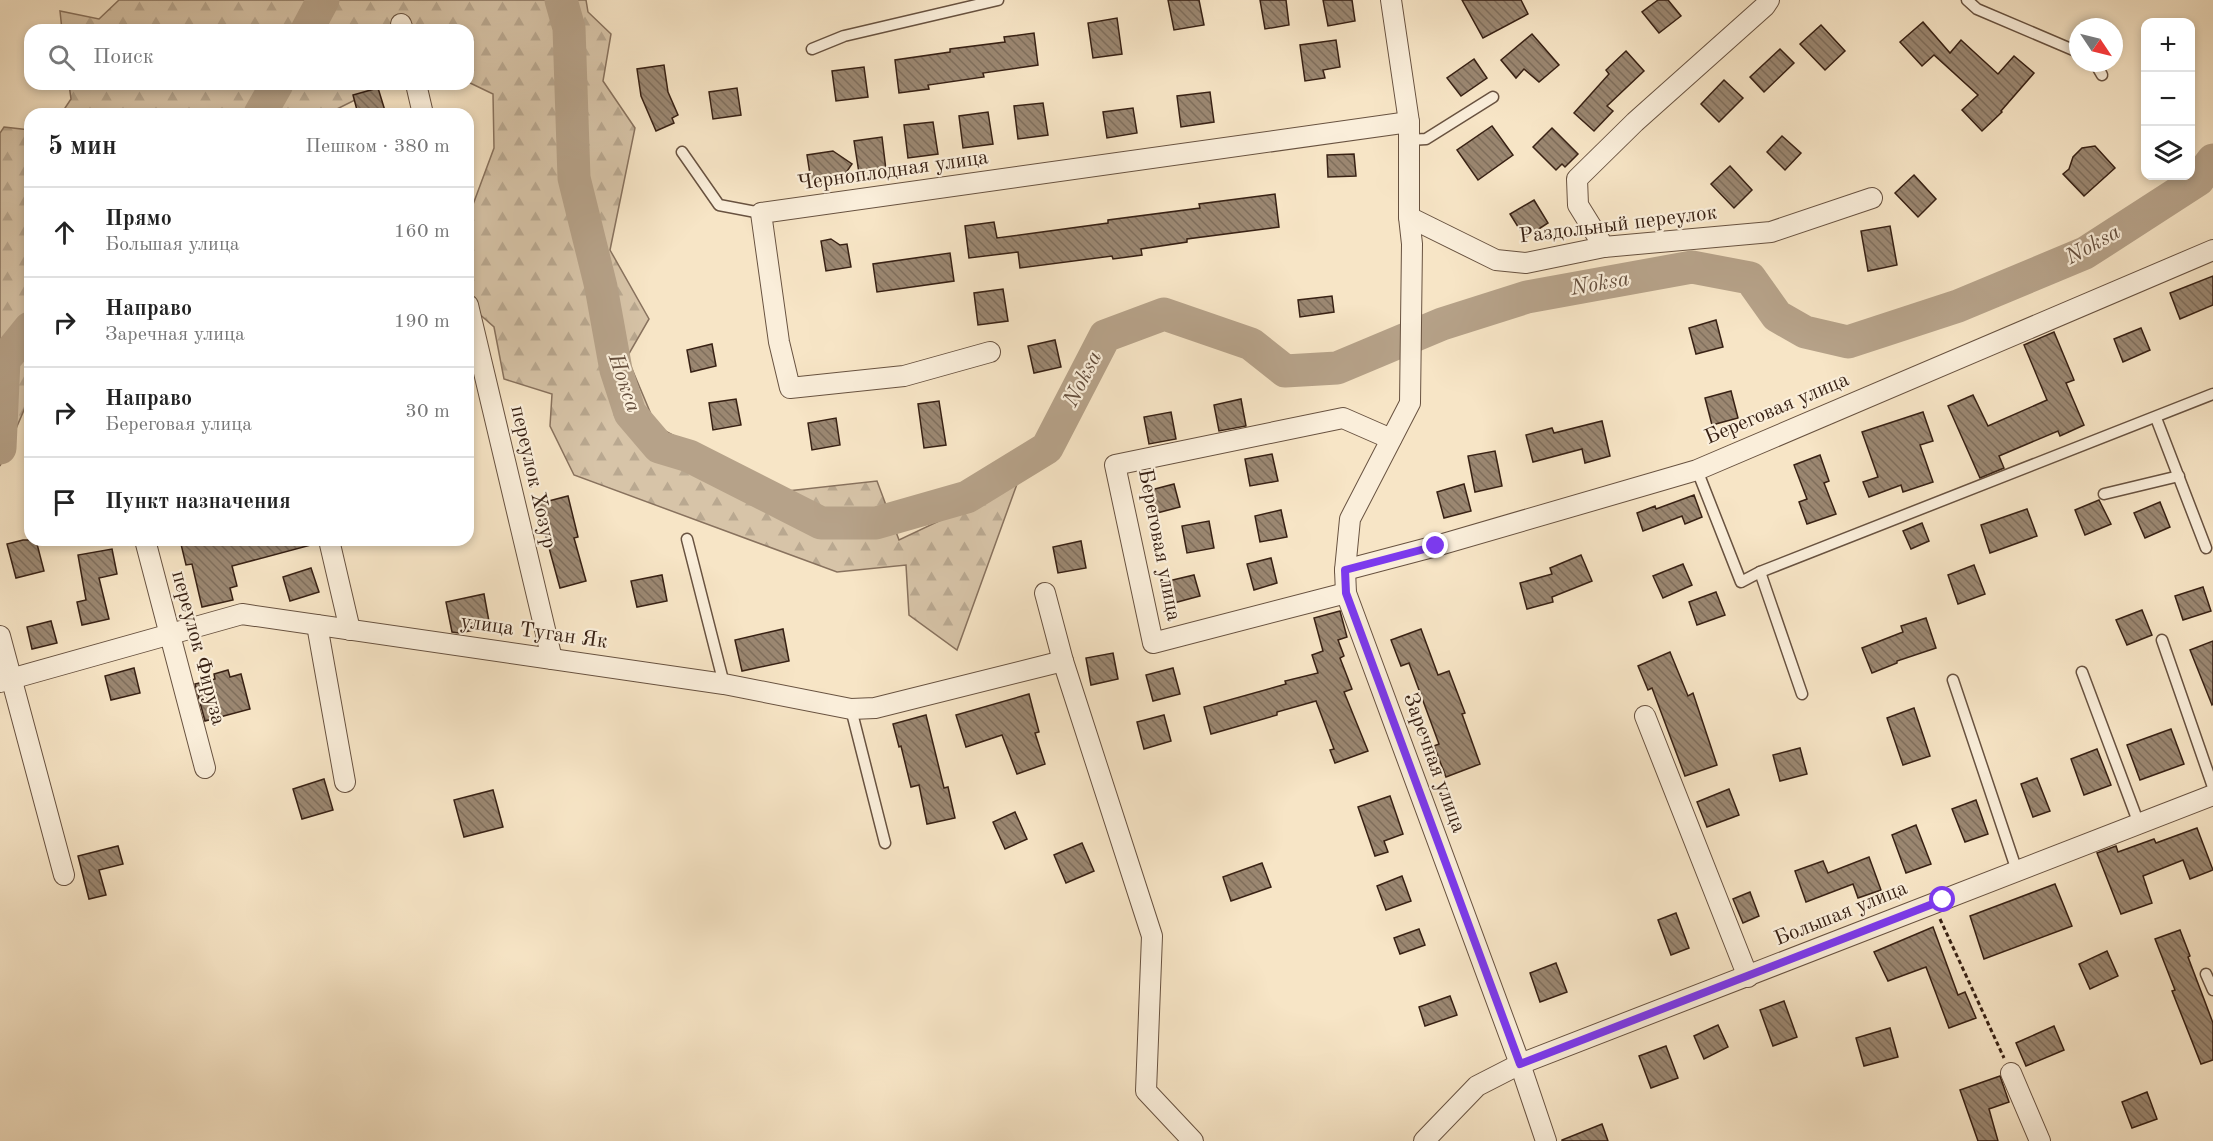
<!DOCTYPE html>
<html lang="ru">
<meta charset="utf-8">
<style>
body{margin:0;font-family:"Old Standard TT",serif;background:#f6f6f6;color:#222}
.controls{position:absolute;right:18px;top:18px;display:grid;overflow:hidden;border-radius:12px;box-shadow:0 3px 9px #0003}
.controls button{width:54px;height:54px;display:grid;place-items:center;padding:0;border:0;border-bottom:2px solid #e0e0e0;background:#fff;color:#222;font:30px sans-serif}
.compass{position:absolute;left:2069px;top:18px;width:54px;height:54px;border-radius:50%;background:#fff;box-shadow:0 3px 9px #0003;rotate:125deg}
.stop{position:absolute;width:18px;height:18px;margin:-14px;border:4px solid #7c3aed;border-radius:50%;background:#fff}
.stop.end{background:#7c3aed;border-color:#fff;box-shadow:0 2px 6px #0008}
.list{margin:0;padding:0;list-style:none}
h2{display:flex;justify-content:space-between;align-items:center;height:78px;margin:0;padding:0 24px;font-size:26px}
h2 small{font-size:20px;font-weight:400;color:#767676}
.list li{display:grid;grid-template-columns:39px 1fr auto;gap:18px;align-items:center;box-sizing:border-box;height:90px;padding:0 24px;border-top:2px solid #e0e0e0}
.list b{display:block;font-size:22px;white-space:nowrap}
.list p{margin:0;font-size:20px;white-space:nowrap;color:#767676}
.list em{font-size:20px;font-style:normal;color:#767676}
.icon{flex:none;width:33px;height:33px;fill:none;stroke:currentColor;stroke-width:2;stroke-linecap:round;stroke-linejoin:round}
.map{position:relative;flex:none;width:2213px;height:1141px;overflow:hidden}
.search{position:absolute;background:#fff;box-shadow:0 3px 9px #0003;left:24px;top:24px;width:450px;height:66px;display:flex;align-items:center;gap:15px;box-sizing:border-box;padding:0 21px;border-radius:18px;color:#767676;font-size:22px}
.panel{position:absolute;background:#fff;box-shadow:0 3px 9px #0003;left:24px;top:108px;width:450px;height:438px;border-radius:18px}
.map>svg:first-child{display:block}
</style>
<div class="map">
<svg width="2213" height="1141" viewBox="0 0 2213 1141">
<defs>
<pattern id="forest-firs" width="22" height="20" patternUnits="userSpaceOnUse" patternTransform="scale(1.5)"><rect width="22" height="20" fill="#d7c4a8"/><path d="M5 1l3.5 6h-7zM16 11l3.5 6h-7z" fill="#b9a890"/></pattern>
<pattern id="building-back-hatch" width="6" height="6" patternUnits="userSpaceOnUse" patternTransform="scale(1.5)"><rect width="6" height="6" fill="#9b8771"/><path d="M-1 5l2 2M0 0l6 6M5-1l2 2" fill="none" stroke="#7f6e5c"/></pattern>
</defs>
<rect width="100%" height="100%" fill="#f7e5c6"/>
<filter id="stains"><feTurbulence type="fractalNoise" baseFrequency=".00333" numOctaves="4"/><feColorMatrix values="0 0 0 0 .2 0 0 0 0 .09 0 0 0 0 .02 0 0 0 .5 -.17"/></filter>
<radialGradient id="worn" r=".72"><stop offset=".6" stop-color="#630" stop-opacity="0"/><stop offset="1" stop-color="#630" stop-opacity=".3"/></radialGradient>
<g fill="url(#forest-firs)" stroke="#88725e" stroke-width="1.5">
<path d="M119 0H586L588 12 611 34 603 81 635 128 610 250 649 319 627 357 656 426 778 492 877 481 899 540 1017 484 957 650 909 615 906 565 837 572 574 475 550 426 552 394 504 379 494 327 468 304V218L494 148 493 94 468 82V30H62L60 11 99 19Z"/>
<path d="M69 84H387L327 114H61L71 99Z"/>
<path d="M4 127 30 130V396L0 466V133Z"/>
</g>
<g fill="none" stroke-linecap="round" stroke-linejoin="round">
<g stroke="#b6a289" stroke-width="33">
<path d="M561 0 569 28 574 178 601 287 616 370 630 413 659 447 689 456 821 523H876L967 497 1047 448 1105 336 1164 314 1251 344 1285 371 1337 368 1442 324 1527 297 1692 267 1750 278 1777 316 1805 332 1848 342 1958 306 2085 253 2198 180 2213 160"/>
<path d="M307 30 323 0"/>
<path d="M260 114 277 84"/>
<path d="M0 448 4 360 30 328"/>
</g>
</g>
<g fill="url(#building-back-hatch)" stroke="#382114" stroke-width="1.5">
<path d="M1168 0H1199L1204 25 1174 30Z"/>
<path d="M1260 0H1286L1289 25 1265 29Z"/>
<path d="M1323 0H1352L1355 21 1328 26Z"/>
<path d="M1462 0H1521L1528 14 1483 38Z"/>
<path d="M1658 0H1668L1681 16 1659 33 1642 12Z"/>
<path d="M1117 18 1122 54 1093 58 1088 23Z"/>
<path d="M1923 22 1950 53 1961 40 1998 74 2014 56 2034 73 2001 111 2002 112 1982 131 1962 110 1978 95 1934 55 1922 66 1900 42Z"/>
<path d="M1821 25 1845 51 1825 70 1800 44Z"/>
<path d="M1034 33 1038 65 983 73 984 77 928 85 929 89 899 93 895 60 950 52V49L1005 42 1004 37Z"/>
<path d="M1532 34 1559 65 1539 82 1524 69 1516 78 1501 60Z"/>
<path d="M1336 40 1340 67 1323 70 1325 78 1305 81 1300 45Z"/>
<path d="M1780 49 1794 63 1764 92 1750 77Z"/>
<path d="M1626 51 1644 71 1607 106 1613 111 1594 131 1574 113 1609 74 1606 70Z"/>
<path d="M1474 59 1487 78 1461 96 1447 78Z"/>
<path d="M664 65 668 92 678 115 672 118 674 123 656 131 641 96 637 69Z"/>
<path d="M864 67 868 97 836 101 832 71Z"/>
<path d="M1724 80 1743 98 1719 122 1701 104Z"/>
<path d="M378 88 386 114H358L353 95Z"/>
<path d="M737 88 741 115 713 119 709 92Z"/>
<path d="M1210 92 1214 122 1181 127 1177 96Z"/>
<path d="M1043 103 1048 135 1018 139 1014 106Z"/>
<path d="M1133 108 1137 133 1107 138 1103 112Z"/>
<path d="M988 112 993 144 963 148 959 116Z"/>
<path d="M933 122 938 154 908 158 904 125Z"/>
<path d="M1492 126 1513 155 1478 180 1457 150Z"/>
<path d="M1552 128 1578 154 1565 167 1562 164 1556 170 1533 147Z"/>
<path d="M1782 136 1801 153 1785 170 1767 152Z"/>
<path d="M882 137 886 170 859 173 854 141Z"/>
<path d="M2095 146 2115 168 2084 196 2063 174 2069 169 2073 157 2082 148Z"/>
<path d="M833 151 852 164 838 184 812 187 807 155Z"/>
<path d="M1354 154 1356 176 1328 177 1327 155Z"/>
<path d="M1730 166 1752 190 1734 208 1711 184Z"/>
<path d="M1914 175 1936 199 1918 217 1895 193Z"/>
<path d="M1275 194 1279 227 1187 239V242L1141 249 1142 255 1113 259 1112 256 1020 268 1018 252 969 258 965 226 994 222 997 238 1108 223V220L1200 208 1199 204Z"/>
<path d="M1534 200 1548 223 1525 238 1510 214Z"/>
<path d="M1890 226 1897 265 1868 271 1861 231Z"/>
<path d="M831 239 840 245 847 244 851 267 826 271 821 241Z"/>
<path d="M950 253 954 281 877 292 873 264Z"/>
<path d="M2213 276V305L2180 319 2170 293Z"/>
<path d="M1003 289 1008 321 978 325 974 293Z"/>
<path d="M1332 296 1334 312 1300 317 1298 300Z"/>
<path d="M1716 320 1723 347 1696 354 1689 328Z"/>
<path d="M2141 328 2150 350 2123 362 2114 339Z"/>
<path d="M2054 332 2074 380 2066 383 2084 425 2060 436 2058 431 1999 456 2004 468 1980 478 1948 406 1973 395 1988 426 2047 400 2024 345Z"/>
<path d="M1055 340 1061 367 1034 373 1028 346Z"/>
<path d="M712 344 716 366 691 372 687 350Z"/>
<path d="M1731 391 1738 418 1712 425 1705 398Z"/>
<path d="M736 399 741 425 713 430 709 403Z"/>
<path d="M1241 399 1246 426 1219 431 1214 405Z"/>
<path d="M939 401 946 445 924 448 918 404Z"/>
<path d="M1171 412 1176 439 1149 444 1144 417Z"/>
<path d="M1923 412 1933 441 1920 445 1933 482 1903 492 1901 485 1869 497 1863 482 1878 477 1862 432Z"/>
<path d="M836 418 840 445 812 450 808 423Z"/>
<path d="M1602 421 1610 456 1585 463 1582 449 1533 462 1526 435 1552 428 1554 433Z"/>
<path d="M1495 451 1502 486 1475 492 1468 456Z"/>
<path d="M1272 454 1278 481 1250 486 1245 459Z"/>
<path d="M1820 455 1829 481 1824 483 1836 514 1807 524 1799 502 1807 499 1794 465Z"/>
<path d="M1174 484 1180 507 1153 514 1147 491Z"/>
<path d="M1464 484 1471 511 1444 518 1437 492Z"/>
<path d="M1694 495 1702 517 1685 524 1682 516 1643 531 1637 513 1655 506 1656 509Z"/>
<path d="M568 496 578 537 574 538 586 581 560 588 537 504Z"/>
<path d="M2099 500 2111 524 2085 535 2075 510Z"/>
<path d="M2160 502 2170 527 2145 538 2134 513Z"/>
<path d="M2027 509 2037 536 1990 553 1981 525Z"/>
<path d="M1281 510 1287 537 1260 542 1255 516Z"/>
<path d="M1209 521 1214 548 1187 553 1182 526Z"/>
<path d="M1922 523 1929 541 1911 549 1903 531Z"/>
<path d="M23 540H36L44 571 16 578 7 544Z"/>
<path d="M180 540H311V545L232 566 237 586 230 588 233 600 202 607 192 564 186 565Z"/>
<path d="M1081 541 1086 568 1058 573 1053 547Z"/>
<path d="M112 549 117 574 99 578 109 619 82 625 77 602 86 600 78 555Z"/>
<path d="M1581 555 1592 581 1552 597 1553 602 1527 609 1520 583 1552 574 1550 568Z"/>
<path d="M1271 558 1277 583 1254 590 1247 564Z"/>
<path d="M1683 564 1692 585 1663 598 1653 576Z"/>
<path d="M1974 565 1985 594 1958 604 1948 575Z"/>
<path d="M311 568 319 592 290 601 283 577Z"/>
<path d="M662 575 667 601 637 607 631 581Z"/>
<path d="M1194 575 1200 596 1170 604 1164 582Z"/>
<path d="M2203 587 2211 611 2183 620 2175 596Z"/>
<path d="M1716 592 1725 615 1697 625 1689 602Z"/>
<path d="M484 594 490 627 459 633 452 632 446 602Z"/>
<path d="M2142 610 2152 635 2127 645 2116 620Z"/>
<path d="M1340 611 1347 637 1338 640 1344 656 1340 658 1352 689 1344 692 1368 751 1335 763 1330 750 1334 749 1316 701 1277 712V715L1211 734 1204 707 1286 684 1285 681 1318 673 1312 655 1323 651 1314 618Z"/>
<path d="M1926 618 1936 648 1897 661V663L1872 673 1862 648 1903 632 1901 626Z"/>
<path d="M51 621 57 643 32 649 27 627Z"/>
<path d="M783 629 789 661 742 671 735 640Z"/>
<path d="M1421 629 1438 675 1449 671 1465 713 1462 714 1480 764 1446 777 1434 746 1439 744 1409 663 1401 666 1391 640Z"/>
<path d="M2213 641V704L2212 705 2190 650Z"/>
<path d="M1670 652 1688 696 1693 693 1717 765 1685 776 1652 688 1648 690 1638 666Z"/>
<path d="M1113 653 1118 679 1091 685 1086 658Z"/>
<path d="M134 668 140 693 111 700 105 676Z"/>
<path d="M1173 668 1180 694 1153 701 1146 675Z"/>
<path d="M228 670 230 677 241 674 250 709 205 721 195 684 215 679 214 674Z"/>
<path d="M1029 694 1039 732 1035 733 1045 764 1017 774 1002 735 966 747 956 715Z"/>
<path d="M1914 708 1930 756 1903 765 1887 718Z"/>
<path d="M926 715 944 788 948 787 955 818 927 824 919 785 911 787 901 746 899 747 893 724Z"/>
<path d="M1164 715 1171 741 1144 749 1137 722Z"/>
<path d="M2171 729 2184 764 2140 780 2127 745Z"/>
<path d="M1800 748 1807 774 1780 781 1773 755Z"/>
<path d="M2097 749 2111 785 2084 795 2071 759Z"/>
<path d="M2037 778 2050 811 2033 817 2021 784Z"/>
<path d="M324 779 333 810 302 819 293 789Z"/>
<path d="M1729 789 1739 815 1707 827 1697 802Z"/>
<path d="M493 790 503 827 464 837 454 800Z"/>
<path d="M1390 796 1403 834 1384 841 1388 852 1375 856 1358 807Z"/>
<path d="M1976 800 1988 834 1965 842 1952 809Z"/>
<path d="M1015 812 1027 839 1005 849 993 822Z"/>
<path d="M1916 825 1931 864 1906 873 1892 835Z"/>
<path d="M2197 828 2213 870 2190 879 2183 860 2143 876 2152 903 2121 914 2097 853 2116 846 2118 852 2154 839 2156 843Z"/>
<path d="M1082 843 1094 871 1066 883 1054 855Z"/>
<path d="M118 846 123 864 99 870 106 895 89 899 78 856Z"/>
<path d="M1869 857 1881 890 1858 898 1853 884 1806 902 1795 871 1823 861 1828 873Z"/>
<path d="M1262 863 1271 887 1231 901 1223 877Z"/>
<path d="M1402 876 1411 901 1386 910 1377 886Z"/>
<path d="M2055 884 2072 926 1984 959 1970 916Z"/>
<path d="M1750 892 1759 916 1743 923 1733 899Z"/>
<path d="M1676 913 1689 948 1671 955 1658 920Z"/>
<path d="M1933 927 1958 995 1965 992 1976 1018 1949 1028 1926 967 1888 981 1874 952Z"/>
<path d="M1419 929 1425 945 1400 954 1394 938Z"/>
<path d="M2180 930 2190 956 2188 957 2213 1023V1060L2201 1064 2172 991 2175 990 2155 939Z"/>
<path d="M2107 951 2118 976 2090 989 2079 964Z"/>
<path d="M1556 963 1567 992 1540 1002 1530 973Z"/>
<path d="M1450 996 1457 1015 1425 1026 1419 1007Z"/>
<path d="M1784 1001 1797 1037 1773 1046 1760 1010Z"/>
<path d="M1718 1025 1728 1047 1704 1059 1694 1036Z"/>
<path d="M2054 1026 2064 1050 2026 1066 2016 1043Z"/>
<path d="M1890 1028 1898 1057 1864 1066 1856 1038Z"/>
<path d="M1666 1046 1678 1078 1651 1088 1639 1056Z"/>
<path d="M2000 1076 2009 1102 1989 1109 1998 1141H1978L1960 1090Z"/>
<path d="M2147 1092 2157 1119 2132 1128 2122 1102Z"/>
<path d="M1602 1124 1608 1141H1562V1140Z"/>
</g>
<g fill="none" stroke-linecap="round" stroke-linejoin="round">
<g stroke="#685240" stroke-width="13">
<g id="lane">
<path d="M1967 0 1977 9 2078 52"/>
<path d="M812 49 844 36 998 0"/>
<path d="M2095 63 2102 75"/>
<path d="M1409 140 1426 139 1493 97"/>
<path d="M682 152 719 205 761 213"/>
<path d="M2156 418 2206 548"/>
<path d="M1697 470 1741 582 1760 572 2213 394"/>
<path d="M2104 494 2179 476"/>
<path d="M687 539 724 684"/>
<path d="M1760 572 1802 694"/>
<path d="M2162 640 2213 787"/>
<path d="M2082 672 2139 824"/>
<path d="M1953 680 2017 871"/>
<path d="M851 709 885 843"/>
<path d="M2206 974 2213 990"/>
</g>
</g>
<g stroke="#685240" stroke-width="22">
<g id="street">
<path d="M1391 0 1409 122V217L1412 244 1410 403 1350 519 1345 570 1346 593 1520 1064 1546 1141"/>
<path d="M401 24 403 30"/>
<path d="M416 84 423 114"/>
<path d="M1409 217 1496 260 1526 263 1604 247 1771 232 1872 198"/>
<path d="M1604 247 1578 205 1577 179 1635 122 1765 6 1769 0"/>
<path d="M468 305 552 659"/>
<path d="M990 352 904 376 790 388 779 342 761 213 1409 122"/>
<path d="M145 540 205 768"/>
<path d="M329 540 350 630"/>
<path d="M1345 570 1436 546 1697 470 2213 250"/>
<path d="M1045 593 1063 661 1152 936 1146 1091 1193 1141"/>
<path d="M1346 593 1153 643 1115 465 1343 418 1391 439"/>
<path d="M317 625 345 782"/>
<path d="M0 636 64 875"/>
<path d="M0 682 242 614 724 684 851 709 875 708 1063 661"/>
<path d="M1645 716 1748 977"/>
<path d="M2011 1073 2040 1141"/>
<path d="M1424 1141 1477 1086 1520 1064 2213 795"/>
</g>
</g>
<path stroke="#382114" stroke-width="3" stroke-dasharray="4.5 3" stroke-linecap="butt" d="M1940 919 2004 1058"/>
<use href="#lane" stroke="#faeeda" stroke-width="10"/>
<use href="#street" stroke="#faeeda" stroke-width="20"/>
</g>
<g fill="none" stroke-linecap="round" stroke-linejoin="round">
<path stroke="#7c3aed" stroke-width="8" d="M1436 546 1345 570 1346 593 1520 1064 1943 900"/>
</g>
<g text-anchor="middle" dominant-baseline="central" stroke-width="4.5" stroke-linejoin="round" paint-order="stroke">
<g font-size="21" fill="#382114" stroke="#faeeda">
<text transform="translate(893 171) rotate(-8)">Черноплодная улица</text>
<text transform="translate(1618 225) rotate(-7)">Раздольный переулок</text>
<text transform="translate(1777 409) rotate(-23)">Береговая улица</text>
<text transform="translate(533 477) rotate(77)">переулок Хозур</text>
<text transform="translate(1159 545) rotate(79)">Береговая улица</text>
<text transform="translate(534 632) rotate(8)">улица Туган Як</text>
<text transform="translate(198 648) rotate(75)">переулок Фируза</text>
<text transform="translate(1434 763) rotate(70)">Заречная улица</text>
<text transform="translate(1841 914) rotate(-22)">Большая улица</text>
</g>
<g font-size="22" font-style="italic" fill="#644e3d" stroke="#faeeda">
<text transform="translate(2093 245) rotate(-29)">Noksa</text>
<text transform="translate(1600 284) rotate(-10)">Noksa</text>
<text transform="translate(1083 379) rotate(-63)">Noksa</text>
<text transform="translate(624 383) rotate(71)">Нокса</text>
</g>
</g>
<rect width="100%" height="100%" filter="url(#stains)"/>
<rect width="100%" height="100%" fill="url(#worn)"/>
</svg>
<div class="controls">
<button>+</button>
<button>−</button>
<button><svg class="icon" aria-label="layers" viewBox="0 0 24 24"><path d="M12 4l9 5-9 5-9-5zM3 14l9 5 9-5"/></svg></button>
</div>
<svg class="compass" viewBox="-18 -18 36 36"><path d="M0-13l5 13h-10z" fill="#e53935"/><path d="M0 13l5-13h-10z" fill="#767676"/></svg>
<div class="stop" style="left:1943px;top:900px"></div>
<div class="stop end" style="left:1436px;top:546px"></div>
<div class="search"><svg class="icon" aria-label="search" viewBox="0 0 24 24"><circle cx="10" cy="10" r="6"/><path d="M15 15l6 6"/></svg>Поиск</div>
<section class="panel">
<h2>5 мин<small>Пешком · 380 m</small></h2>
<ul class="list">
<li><svg class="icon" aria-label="ahead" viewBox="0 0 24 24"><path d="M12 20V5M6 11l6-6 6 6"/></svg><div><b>Прямо</b><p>Большая улица</p></div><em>160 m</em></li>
<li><svg class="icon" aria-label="right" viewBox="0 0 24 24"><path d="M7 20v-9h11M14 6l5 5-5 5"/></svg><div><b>Направо</b><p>Заречная улица</p></div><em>190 m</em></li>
<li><svg class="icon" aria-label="right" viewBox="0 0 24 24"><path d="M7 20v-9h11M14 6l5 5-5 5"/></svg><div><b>Направо</b><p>Береговая улица</p></div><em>30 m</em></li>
<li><svg class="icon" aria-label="arrive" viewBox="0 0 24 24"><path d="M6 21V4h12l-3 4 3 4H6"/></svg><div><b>Пункт назначения</b></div></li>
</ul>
</section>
</div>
